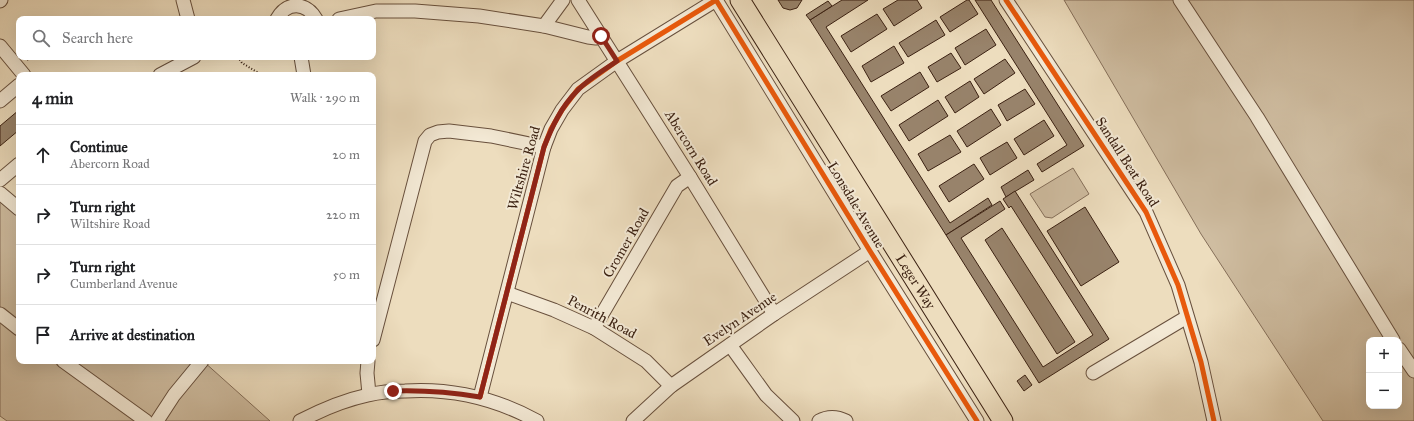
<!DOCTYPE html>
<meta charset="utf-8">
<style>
body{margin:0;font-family:"IM FELL Great Primer",serif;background:#f6f6f6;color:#202124}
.controls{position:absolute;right:12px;bottom:12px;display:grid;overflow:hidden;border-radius:8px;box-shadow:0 4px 16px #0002}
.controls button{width:36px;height:36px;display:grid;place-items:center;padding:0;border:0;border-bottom:1px solid #e0e0e0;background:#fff;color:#202124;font:20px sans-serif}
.stop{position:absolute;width:12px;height:12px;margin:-9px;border:3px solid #8f2418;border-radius:50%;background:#fff}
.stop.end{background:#8f2418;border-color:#fff;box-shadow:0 1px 4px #0008}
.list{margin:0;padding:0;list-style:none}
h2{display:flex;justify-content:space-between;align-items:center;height:52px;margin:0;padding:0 16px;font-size:17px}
h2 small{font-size:13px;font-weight:400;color:#757577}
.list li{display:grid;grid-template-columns:26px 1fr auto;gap:12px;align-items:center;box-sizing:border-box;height:60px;padding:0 16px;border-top:1px solid #e0e0e0}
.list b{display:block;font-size:15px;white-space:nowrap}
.list p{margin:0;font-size:13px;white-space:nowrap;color:#757577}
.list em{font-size:13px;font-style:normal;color:#757577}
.icon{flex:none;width:22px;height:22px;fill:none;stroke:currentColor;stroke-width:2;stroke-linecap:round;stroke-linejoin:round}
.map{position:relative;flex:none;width:1414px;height:421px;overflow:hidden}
.search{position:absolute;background:#fff;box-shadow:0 4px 16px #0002;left:16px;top:16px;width:360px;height:44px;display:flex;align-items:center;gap:10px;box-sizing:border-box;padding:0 14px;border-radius:8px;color:#757577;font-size:15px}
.panel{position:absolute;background:#fff;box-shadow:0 4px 16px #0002;left:16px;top:72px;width:360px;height:292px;border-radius:8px}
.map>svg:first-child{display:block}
</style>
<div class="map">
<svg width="1414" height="421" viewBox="0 0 1414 421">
<rect width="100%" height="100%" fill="#edddbe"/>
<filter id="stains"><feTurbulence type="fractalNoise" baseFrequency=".005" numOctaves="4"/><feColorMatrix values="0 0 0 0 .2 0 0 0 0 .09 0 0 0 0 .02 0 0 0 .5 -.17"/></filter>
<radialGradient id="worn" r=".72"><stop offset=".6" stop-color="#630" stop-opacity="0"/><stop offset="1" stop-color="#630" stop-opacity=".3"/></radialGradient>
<g fill="#cfbda1" stroke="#856f5a" fill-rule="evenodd">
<path d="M1064 0H1414V421H1323L1201 234ZM1369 340H1399V406H1369Z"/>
<path d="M1073 168 1089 194 1052 218 1045 217 1030 194Z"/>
<path d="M0 202 19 216V361H203L270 421H7L0 416Z"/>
</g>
<g fill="#98836b" stroke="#3b2112">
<path d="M778 0H802L797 8 790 10 783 8Z"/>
<path d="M842 0H868L826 27 950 223 988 198 992 205 946 235 810 20Z"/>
<path d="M898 0H917L922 8 894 26 883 9Z"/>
<path d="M967 0H969L978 14 950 32 940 17Z"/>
<path d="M975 0H991L1084 146 1042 172 1037 164 1067 145Z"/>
<path d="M828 1 832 6 810 20 806 15Z"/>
<path d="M877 14 887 29 851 52 841 36Z"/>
<path d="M936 20 945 35 908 57 899 43Z"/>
<path d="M986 29 996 45 965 65 955 48Z"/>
<path d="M894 46 904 63 871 82 862 66Z"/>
<path d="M951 53 961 68 937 82 928 67Z"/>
<path d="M1005 59 1015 73 984 94 974 79Z"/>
<path d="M920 72 929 87 891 111 881 96Z"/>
<path d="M970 81 979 97 955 113 945 97Z"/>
<path d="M1025 89 1035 104 1007 121 998 105Z"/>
<path d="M938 100 948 116 909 141 899 125Z"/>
<path d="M991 109 1001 125 967 147 957 131Z"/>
<path d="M19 110V130L0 146V126Z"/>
<path d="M1044 120 1054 136 1024 155 1014 139Z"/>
<path d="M950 135 961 152 928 171 918 154Z"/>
<path d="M1007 142 1017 158 990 175 980 158Z"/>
<path d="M974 164 984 179 949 202 939 186Z"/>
<path d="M1028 170 1034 180 1006 197 1001 187Z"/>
<path d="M1015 191 1109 339 1039 383 946 235 1000 201 1005 209 961 238 1043 367 1093 335 1011 206 1009 208 1003 199Z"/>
<path d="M1085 207 1119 262 1081 286 1047 231Z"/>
<path d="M1002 228 1075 342 1057 354 985 240Z"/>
<path d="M1025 375 1032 385 1024 391 1017 381Z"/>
</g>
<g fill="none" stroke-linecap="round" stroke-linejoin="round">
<g stroke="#68503d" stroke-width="15">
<g id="minor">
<path d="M183 0 188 19"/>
<path d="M578 0 690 177 774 314"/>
<path d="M716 0 870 251 977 421"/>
<path d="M1006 0 1146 212 1178 285 1201 362 1214 421"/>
<path d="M1180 0 1257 117 1393 340"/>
<path d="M0 1 1 0"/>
<path d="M277 19C287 1 306 2 316 19"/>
<path d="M339 19 376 11H415L479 16 544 26 588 37 596 38 601 36"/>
<path d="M544 26 563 0"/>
<path d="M0 46 24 75"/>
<path d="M301 57 304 75"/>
<path d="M160 75 194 57"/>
<path d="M0 101 19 85"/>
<path d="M0 180 19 164"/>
<path d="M0 193 19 209"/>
<path d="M507 293 554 310 594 328 646 361 671 386"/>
<path d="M0 314 19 329"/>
<path d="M594 328 677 186 690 177"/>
<path d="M373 340 425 141 430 135 438 132 449 131 491 136 544 147"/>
<path d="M730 345 766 395 793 421"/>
<path d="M1399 349 1414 371"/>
<path d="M63 361 146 421"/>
<path d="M368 361 367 373 369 394"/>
<path d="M1093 373 1187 317"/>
<path d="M480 397 544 147 551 129 562 110 578 89 617 61 716 0"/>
<path d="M157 421 174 395 202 361"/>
<path d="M300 421C321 410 345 400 368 395 380 392 393 391 405 391 452 388 495 398 537 421"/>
<path d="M633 421 671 386 774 314 870 251"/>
<path d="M819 421C828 416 836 416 846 421"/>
</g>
</g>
<g stroke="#3b2112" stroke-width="21">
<g id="highway">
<path id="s1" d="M740 0 1003 421"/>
</g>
</g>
<g stroke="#3b2112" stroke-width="2" stroke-dasharray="1 2" stroke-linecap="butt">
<path d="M238 57 242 63 262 75"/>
<path d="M27 60 31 57"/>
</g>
<use href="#minor" stroke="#f3e9d5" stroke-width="13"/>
<use href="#highway" stroke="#edddbe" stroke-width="19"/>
<g stroke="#f3e9d5" stroke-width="8">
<g id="cycleway">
<path d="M716 0 870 251 977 421"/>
<path d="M1006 0 1146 212 1178 285 1201 362 1214 421"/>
<path d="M480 397 544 147 551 129 562 110 578 89 617 61 716 0"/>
</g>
</g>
<use href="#cycleway" stroke="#e8590c" stroke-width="5"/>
</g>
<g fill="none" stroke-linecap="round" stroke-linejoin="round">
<path stroke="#8f2418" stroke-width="5" d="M393 391C423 390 450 392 480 397L544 147C552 127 561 107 577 91 588 79 604 70 617 61L601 36"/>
</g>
<g text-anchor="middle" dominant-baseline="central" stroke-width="4" stroke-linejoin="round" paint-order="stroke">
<g font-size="14" fill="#3b2112" stroke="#f3e9d5">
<text transform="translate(691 148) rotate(58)">Abercorn Road</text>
<text transform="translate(1127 162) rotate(57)">Sandall Beat Road</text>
<text transform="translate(524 168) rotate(-74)">Wiltshire Road</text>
<text transform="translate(856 205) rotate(59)">Lonsdale Avenue</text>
<text transform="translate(626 243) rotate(-60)">Cromer Road</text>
<text stroke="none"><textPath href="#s1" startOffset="332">Leger Way</textPath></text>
<text transform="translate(602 317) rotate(28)">Penrith Road</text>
<text transform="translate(740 319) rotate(-34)">Evelyn Avenue</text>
</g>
</g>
<rect width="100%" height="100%" filter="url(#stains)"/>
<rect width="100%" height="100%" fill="url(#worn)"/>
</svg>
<div class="controls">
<button>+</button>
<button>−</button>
</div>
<div class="stop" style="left:601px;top:36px"></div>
<div class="stop end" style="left:393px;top:391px"></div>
<div class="search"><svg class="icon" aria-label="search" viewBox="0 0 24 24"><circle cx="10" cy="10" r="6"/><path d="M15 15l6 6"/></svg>Search here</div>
<section class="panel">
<h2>4 min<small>Walk · 290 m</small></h2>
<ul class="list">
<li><svg class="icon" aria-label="ahead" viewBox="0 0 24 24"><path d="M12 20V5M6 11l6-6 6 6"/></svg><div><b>Continue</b><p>Abercorn Road</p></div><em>20 m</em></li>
<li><svg class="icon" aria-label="right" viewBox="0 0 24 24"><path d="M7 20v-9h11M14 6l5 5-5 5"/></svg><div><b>Turn right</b><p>Wiltshire Road</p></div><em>220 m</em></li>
<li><svg class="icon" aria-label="right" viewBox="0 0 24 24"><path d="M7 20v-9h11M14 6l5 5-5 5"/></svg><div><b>Turn right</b><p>Cumberland Avenue</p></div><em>50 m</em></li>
<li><svg class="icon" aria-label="arrive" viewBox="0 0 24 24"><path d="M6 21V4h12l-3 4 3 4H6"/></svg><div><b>Arrive at destination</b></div></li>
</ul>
</section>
</div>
